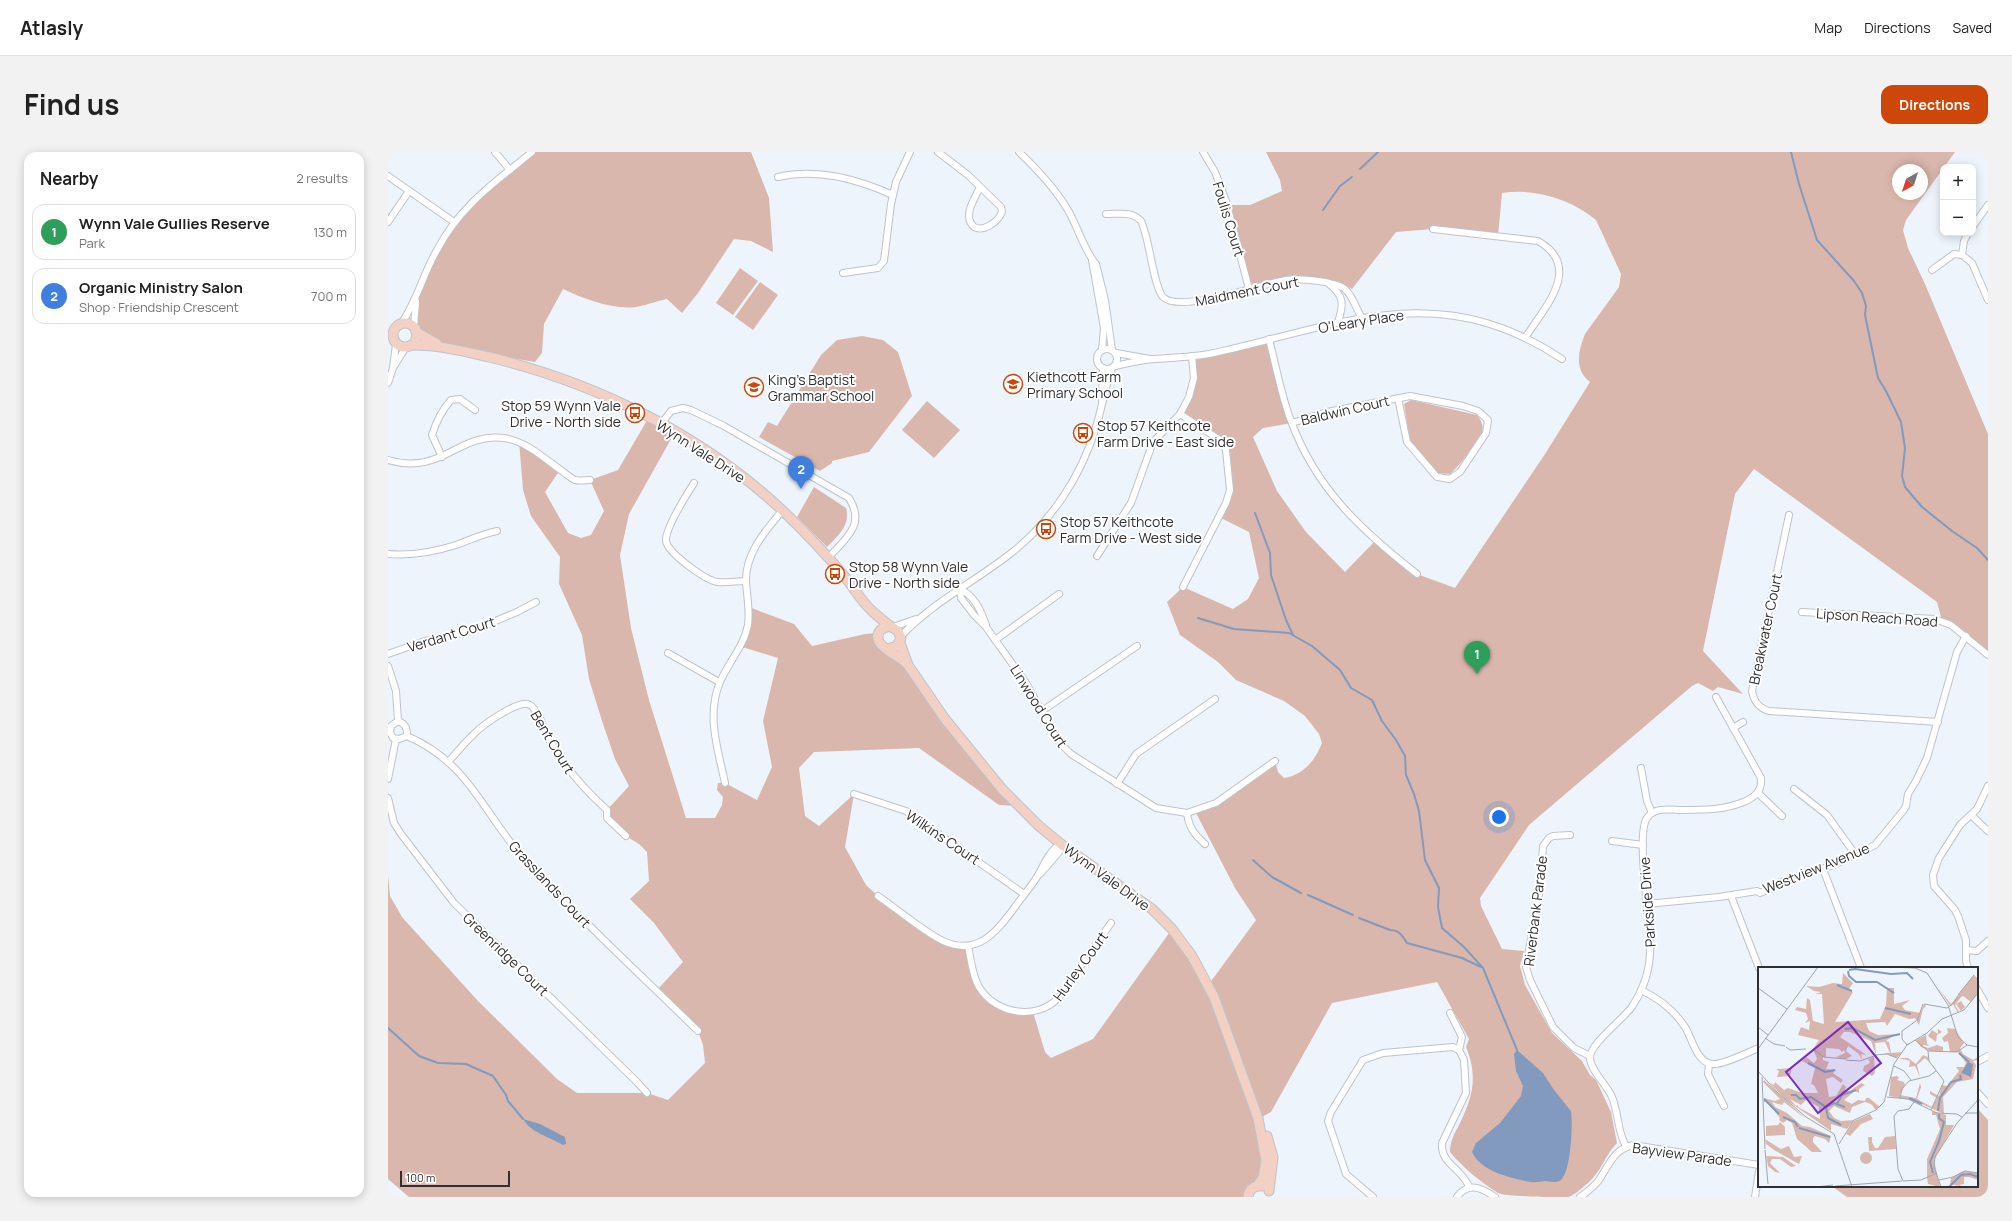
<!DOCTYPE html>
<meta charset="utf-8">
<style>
body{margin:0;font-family:Manrope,sans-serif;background:#f2f2f2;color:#222}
.controls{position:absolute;right:12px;top:12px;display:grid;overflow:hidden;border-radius:8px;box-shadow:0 2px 10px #0003}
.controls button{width:36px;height:36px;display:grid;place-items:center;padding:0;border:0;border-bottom:1px solid #e0e0e0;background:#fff;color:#222;font:20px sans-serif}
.compass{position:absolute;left:1504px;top:12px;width:36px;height:36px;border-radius:50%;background:#fff;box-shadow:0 2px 10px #0003;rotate:219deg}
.scale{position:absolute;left:12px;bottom:10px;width:110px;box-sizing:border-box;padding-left:4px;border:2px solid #2e3033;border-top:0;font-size:11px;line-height:14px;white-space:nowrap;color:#2e3033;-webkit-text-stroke:3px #fff;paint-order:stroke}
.you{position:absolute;left:1111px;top:665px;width:14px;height:14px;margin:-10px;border:3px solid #fff;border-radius:50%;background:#1a73e8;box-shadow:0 0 0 6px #1a73e833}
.badge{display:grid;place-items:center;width:26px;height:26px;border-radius:50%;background:#cd470a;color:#fff;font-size:13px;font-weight:700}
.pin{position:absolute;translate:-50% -33px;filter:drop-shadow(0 1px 2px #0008)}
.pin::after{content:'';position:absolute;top:21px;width:14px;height:12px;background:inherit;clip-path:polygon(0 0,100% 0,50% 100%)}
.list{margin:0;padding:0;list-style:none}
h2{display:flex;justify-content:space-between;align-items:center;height:52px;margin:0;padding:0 16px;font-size:17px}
h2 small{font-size:13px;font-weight:400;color:#767676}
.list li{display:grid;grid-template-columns:26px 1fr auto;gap:12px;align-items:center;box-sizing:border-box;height:56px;margin:0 8px 8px;padding:0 8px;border:1px solid #e0e0e0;border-radius:12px}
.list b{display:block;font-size:15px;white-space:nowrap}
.list p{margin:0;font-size:13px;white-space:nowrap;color:#767676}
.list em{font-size:13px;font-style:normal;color:#767676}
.map{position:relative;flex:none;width:1600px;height:1045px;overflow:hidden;border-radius:12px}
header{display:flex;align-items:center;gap:24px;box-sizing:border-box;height:56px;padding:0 20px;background:#fff;border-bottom:1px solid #e0e0e0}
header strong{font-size:19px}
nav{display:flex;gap:22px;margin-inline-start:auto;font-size:14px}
.intro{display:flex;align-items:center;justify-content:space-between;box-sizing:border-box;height:96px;padding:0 24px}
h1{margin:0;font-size:28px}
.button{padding:10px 18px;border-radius:12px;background:#cd470a;color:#fff;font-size:14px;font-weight:700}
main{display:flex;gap:24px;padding:0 24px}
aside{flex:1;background:#fff;border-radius:12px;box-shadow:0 2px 10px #0003}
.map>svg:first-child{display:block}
</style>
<header>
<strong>Atlasly</strong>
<nav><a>Map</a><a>Directions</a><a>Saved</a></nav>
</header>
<div class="intro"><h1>Find us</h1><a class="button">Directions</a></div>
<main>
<aside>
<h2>Nearby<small>2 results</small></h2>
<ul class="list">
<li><span class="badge" style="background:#2e9e5b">1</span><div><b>Wynn Vale Gullies Reserve</b><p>Park</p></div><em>130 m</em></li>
<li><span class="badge" style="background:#3f7fe0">2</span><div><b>Organic Ministry Salon</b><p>Shop · Friendship Crescent</p></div><em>700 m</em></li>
</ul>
</aside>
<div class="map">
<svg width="1600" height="1045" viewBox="0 0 1600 1045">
<rect width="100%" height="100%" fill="#eef4fc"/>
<g fill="#dab7ac" fill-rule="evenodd">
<path d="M144 0H363L381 46 385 100 363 89 346 87 310 141 294 161 279 147C269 149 259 153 248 155 225 158 196 147 175 137L156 172 154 201 147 210 53 194 24 174C33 127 52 78 89 45 106 29 126 15 144 0Z"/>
<path d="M878 0H1567L1518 68 1515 78 1520 96 1537 132 1600 282V503L1554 469 1549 450 1366 317 1347 342 1315 499 1355 542 1330 535 1325 539 1310 531 1304 534 1141 673 1092 746 1093 754 1114 797 1136 799 1132 814 1137 833 1164 881 1194 909 1202 923 1208 928 1223 960 1229 991C1217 1003 1213 1020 1200 1031 1195 1035 1187 1043 1180 1045 1170 1045 1118 1045 1110 1041 1094 1031 1074 1015 1062 1000 1062 988 1067 981 1072 971 1085 944 1090 924 1078 895L1081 887 1049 830 944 851 883 960 870 967 877 1016 860 1045H21L0 1027V723L2 744 14 765 90 849 169 927 189 941H259L280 948 317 911 315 893 310 879 268 839 295 810 266 771 242 747 261 729 259 700 251 692 238 684 219 666V658L241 634 227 607 215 572 201 527 194 483 171 432 172 405 143 364 135 338 131 289 172 318 157 340 180 381 193 386 203 383 216 359 202 328 230 318 261 265 287 280 241 362 232 403 243 476 261 548 298 666H327L334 653 335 645 329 638 330 631H337L369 648 384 615 375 569 390 506 351 494 361 455 406 472 424 494 477 482 490 481 489 484 506 501 630 654 611 653 531 596 426 600 411 616 417 664 431 674 466 642 457 695 478 733 490 744 547 784 580 794 591 835 609 852 645 860 657 900 663 906 705 887 784 777 821 832 868 768 847 736 807 659 817 656 887 609 890 620 896 626C915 623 927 609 934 591L931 582 917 564 896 549 848 528 830 510 792 483 779 450 795 435 845 457 860 447 871 426 861 380 831 365 842 338 835 290 792 262 804 236V204L881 187 904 271 875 276 865 285 889 339 918 380 957 420 987 389 1029 422 1067 436 1157 302 1202 230C1186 218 1190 199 1197 182L1231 135 1233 122 1208 68C1183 47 1147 36 1114 41L1110 84 1045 77 1008 80 964 137 950 129 940 131 915 127 861 137 839 53H862L894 39 892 28ZM1510 18H1534V42H1510Z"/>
<path d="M352 116 370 129 345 163 328 151Z"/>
<path d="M372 130 390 143 365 178 347 165Z"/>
<path d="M474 184 495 188 510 200 524 244 481 300 444 309V311L432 319 371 285 380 270 389 274 433 203 449 188Z"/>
<path d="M1023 248 1089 263C1093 268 1096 274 1094 281 1091 290 1069 316 1062 322L1049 321 1022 289 1016 252Z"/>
<path d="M539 249 572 278 546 306 514 278Z"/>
<path d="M426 335 458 356C463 373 450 384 439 395L409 365Z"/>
<path d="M1589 956 1600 968V1045H1459L1445 1035 1589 1034Z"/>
</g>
<g fill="#819abe">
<path d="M1129 898 1155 921 1166 938 1183 959C1185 972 1183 1019 1173 1028 1169 1031 1163 1030 1158 1029 1153 1029 1147 1031 1142 1030 1123 1026 1093 1020 1084 1000L1088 991 1112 971 1133 944 1135 934 1128 919 1126 902Z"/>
<path d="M135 967 152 972 177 985 178 992 175 993C162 985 143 981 135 967Z"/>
</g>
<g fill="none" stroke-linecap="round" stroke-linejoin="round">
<g stroke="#819abe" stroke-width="2">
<path d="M1403 0 1411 32 1429 88 1466 129 1474 141 1478 154 1477 163 1490 226 1498 239 1513 270 1517 296 1514 324 1517 335 1534 355 1564 379 1589 396 1600 408"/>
<path d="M972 17 990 0"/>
<path d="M935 58 952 34 964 25"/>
<path d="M867 361 882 401 883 423 898 468 905 483"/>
<path d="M810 466 846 477 901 481 924 494 952 518 963 536 984 548 994 569 1008 588 1017 604 1018 623 1026 642 1031 659 1037 708 1051 736 1050 755 1054 776 1076 795 1095 816 1129 898"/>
<path d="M865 708 884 725 913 741"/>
<path d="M920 743 965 763"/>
<path d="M971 766 1002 778C1011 778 1014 783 1019 791L1074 806 1093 815"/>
<path d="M0 876 31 904 50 911 78 912 105 924 118 943 120 949 135 967"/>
</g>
<g stroke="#bec3cc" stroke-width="8">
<g id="minor">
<path d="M107 0 122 18"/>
<path d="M550 0 580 23 613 55 614 60C610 70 596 80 586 75 574 64 587 46 592 35"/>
<path d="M631 0C650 18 668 37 681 60 689 74 698 102 708 112L717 148 724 198"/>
<path d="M815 0 827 20 838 49 861 137"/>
<path d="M0 24 66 70"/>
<path d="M390 25C430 16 469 27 505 43"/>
<path d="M718 62C731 62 744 59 753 69 762 87 765 134 775 145 792 162 873 132 898 128 911 126 924 128 937 130 944 132 951 132 957 137 965 144 968 157 974 166"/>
<path d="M0 70 21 39"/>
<path d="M1585 74 1600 53"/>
<path d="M1045 77 1150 89C1196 115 1156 156 1137 186"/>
<path d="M1580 81 1576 89 1574 103 1584 111 1600 148"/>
<path d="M704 108 716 176 714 198"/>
<path d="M1544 118 1566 102 1574 103"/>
<path d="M455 121 490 116 496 109 503 52 508 30 522 0"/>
<path d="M941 132C956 144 956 152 950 170"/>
<path d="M13 172C29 149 35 122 49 98 72 54 106 31 144 0"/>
<path d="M26 176 28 149"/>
<path d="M881 187C888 214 893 243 903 269 928 337 974 379 1029 422"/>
<circle cx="719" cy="207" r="10"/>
<path d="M728 201 762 207"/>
<path d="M727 214C740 211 753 208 766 207 784 206 803 205 821 202 951 174 1049 124 1174 207"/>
<path d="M5 216 18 195"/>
<path d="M0 231 5 216 8 192"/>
<path d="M714 248 715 216"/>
<path d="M792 262 835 290 838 298 842 338 838 351 795 435"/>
<path d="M904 271 939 260 1022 244 1075 254 1090 259 1100 268 1098 281 1072 320 1062 327 1049 325 1019 290 1010 246"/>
<path d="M273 272 283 259 295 256 303 258 336 274 461 346C478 373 458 386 440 406"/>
<path d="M54 305 44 283C48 270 54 258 63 248L72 247 87 258"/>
<path d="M0 308C54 324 70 280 116 286 138 289 157 307 174 319 178 322 183 326 187 328 191 329 198 328 202 328"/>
<path d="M306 331C299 342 277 377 278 389 280 401 318 429 330 430 339 431 349 429 358 429"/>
<path d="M1401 363 1364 539C1366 550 1371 556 1381 559L1550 570"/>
<path d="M0 402C23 404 46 400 68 393 82 388 94 382 109 379"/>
<path d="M709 404 743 351 765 290 792 262 801 245 806 226 804 204"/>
<path d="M572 437 573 446 586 463 598 475 638 531 670 589 683 602 768 656 799 661 828 651 887 609"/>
<path d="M572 437C587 444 593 459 598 473"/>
<path d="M1414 460 1547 467 1563 473 1600 503"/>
<path d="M505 475 528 467"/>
<path d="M513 484C544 451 586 430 622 402 663 370 693 325 708 275 714 256 717 235 724 216"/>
<path d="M607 488 671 442"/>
<path d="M280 501 331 530"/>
<path d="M0 502 37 489 86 478 129 460 148 450"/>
<path d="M0 514 8 539 10 569"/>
<path d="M654 559 749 494"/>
<path d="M10 569C18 572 19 576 19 584L11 587 5 586 2 580 3 574Z"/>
<path d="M1345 576 1355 570"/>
<path d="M19 584C84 612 96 665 140 711 194 769 253 823 310 879"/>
<path d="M61 609C70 599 78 589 88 580 96 572 129 549 140 552 150 555 158 582 163 591 178 617 197 638 219 658V666L238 684"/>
<path d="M1253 616 1259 649 1264 661"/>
<path d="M0 627 8 587"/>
<path d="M337 631C330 598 318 563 332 530 340 511 356 494 360 473 362 458 359 445 358 430 357 402 377 379 394 359"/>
<path d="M729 632 748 602 827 547"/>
<path d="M1406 637 1439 663 1467 702"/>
<path d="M1370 641 1394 664"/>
<path d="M466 642 518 659 636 742"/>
<path d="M0 646 6 671 13 682 66 751 249 930 259 941"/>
<path d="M799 661C801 676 806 682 817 692"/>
<path d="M1583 663 1600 679"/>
<path d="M1182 683 1165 684 1161 686 1155 694 1152 737 1138 815 1142 828 1165 875 1186 896 1202 904"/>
<path d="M1224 689 1255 693"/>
<path d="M1435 717 1473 816"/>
<path d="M653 721 672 699 673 692"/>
<path d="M490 744C509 757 536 780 555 789 590 805 609 779 627 755 634 745 642 736 649 725 656 714 660 699 673 692"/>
<path d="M1343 744 1371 816"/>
<path d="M1259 752 1331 745 1369 739 1372 741 1384 736 1393 730 1446 713 1487 693 1515 659 1518 654 1520 642 1528 629 1539 606 1569 500 1578 484"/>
<path d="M580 794C583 808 584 823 591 835 608 863 650 869 671 845L723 771"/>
<path d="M1578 798 1589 799 1600 789"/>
<path d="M1580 816 1578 809V788L1570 764 1567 758 1546 734 1545 723 1551 706 1572 673 1589 657 1600 634"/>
<path d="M1589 837 1600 856"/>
<path d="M1253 838C1271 847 1285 857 1297 875 1304 886 1309 912 1325 912 1336 913 1360 900 1371 896"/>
<path d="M1062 861 1074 885 1071 898"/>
<path d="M1589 910 1600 904"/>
<path d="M1321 912 1320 922 1336 954"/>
<path d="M1589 940 1600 952"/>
<path d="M1238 994C1229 979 1231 962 1224 945 1219 933 1202 918 1202 906 1201 893 1234 868 1243 856 1254 840 1261 821 1262 802 1264 776 1247 683 1259 666 1261 663 1265 660 1268 659 1276 656 1287 658 1295 658 1317 658 1337 658 1358 649 1368 644 1374 638 1373 626L1328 545"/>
<path d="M985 1045 958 1022 940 969 943 960 975 908 995 901 1065 895 1071 898 1076 908 1078 941 1054 991C1052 1012 1075 1017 1081 1035"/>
<path d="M1069 1045C1080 1029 1094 1036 1107 1045"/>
<path d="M1192 1045C1199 1040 1206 1035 1211 1028 1221 1013 1226 997 1245 993L1371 1013"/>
<path d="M1367 1045 1371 1019"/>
</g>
</g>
<g stroke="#bec3cc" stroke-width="11">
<g id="secondary">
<circle cx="17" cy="183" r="12"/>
<path d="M28 180 49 192"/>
<path d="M24 193C51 193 75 199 101 205 209 231 314 283 395 359 417 380 438 402 457 425 466 436 473 449 483 458 489 464 496 469 502 474"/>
<path d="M512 491 520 513 557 567 614 637 651 674 673 692 764 757 784 777 804 804 826 845 870 966 878 1009 875 1026 869 1034"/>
<path d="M500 497 509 494 513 486 510 479 502 474C497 475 493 476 491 480 484 494 509 502 518 511"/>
<path d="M879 984 885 1005 881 1039"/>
<path d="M860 1045C861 1037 867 1033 874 1034"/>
</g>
</g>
<use href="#minor" stroke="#fff" stroke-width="6"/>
<use href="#secondary" stroke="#f2d0c4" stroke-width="9"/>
</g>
<defs>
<g id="school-ring" transform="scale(1)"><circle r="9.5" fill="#fff" stroke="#cd470a" stroke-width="1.5"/><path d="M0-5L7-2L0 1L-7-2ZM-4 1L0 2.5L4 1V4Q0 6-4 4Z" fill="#cd470a"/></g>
<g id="bus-ring" transform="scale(1)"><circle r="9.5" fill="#fff" stroke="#cd470a" stroke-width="1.5"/><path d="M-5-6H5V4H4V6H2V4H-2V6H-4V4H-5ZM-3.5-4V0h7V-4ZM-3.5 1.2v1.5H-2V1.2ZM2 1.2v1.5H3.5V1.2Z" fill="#cd470a"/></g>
</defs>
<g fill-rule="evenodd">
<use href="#school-ring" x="625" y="232"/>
<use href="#school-ring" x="366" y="235"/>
<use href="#bus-ring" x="247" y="261"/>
<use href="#bus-ring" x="695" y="281"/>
<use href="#bus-ring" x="658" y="377"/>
<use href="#bus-ring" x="447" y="422"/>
</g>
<g text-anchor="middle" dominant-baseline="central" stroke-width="4" stroke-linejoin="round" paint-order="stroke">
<g font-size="14" fill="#2e3033" stroke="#fff">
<text transform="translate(841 67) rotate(73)">Foulis Court</text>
<text transform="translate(859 139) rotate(-11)">Maidment Court</text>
<text transform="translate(973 169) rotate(-9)">O'Leary Place</text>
<text transform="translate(957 258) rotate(-13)">Baldwin Court</text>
<text transform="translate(313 299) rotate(33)">Wynn Vale Drive</text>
<text transform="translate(1489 465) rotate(4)">Lipson Reach Road</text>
<text transform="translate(1377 477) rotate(-78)">Breakwater Court</text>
<text transform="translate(63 482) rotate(-17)">Verdant Court</text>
<text transform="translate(651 554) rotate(58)">Linwood Court</text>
<text transform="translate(165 590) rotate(59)">Bent Court</text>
<text transform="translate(555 685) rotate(34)">Wilkins Court</text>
<text transform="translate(1428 716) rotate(-22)">Westview Avenue</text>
<text transform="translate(719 725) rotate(36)">Wynn Vale Drive</text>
<text transform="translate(162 732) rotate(47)">Grasslands Court</text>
<text transform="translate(1259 750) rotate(-94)">Parkside Drive</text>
<text transform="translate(1147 759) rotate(-83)">Riverbank Parade</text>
<text transform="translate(118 802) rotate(44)">Greenridge Court</text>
<text transform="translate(692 814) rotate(-54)">Hurley Court</text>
<text transform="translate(1294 1002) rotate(8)">Bayview Parade</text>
</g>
<g font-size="14" fill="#2e3033" stroke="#fff" text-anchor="start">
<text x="639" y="224">Kiethcott Farm<tspan x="639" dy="16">Primary School</tspan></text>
<text x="380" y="227">King's Baptist<tspan x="380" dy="16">Grammar School</tspan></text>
<text x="233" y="253" text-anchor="end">Stop 59 Wynn Vale<tspan x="233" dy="16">Drive - North side</tspan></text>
<text x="709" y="273">Stop 57 Keithcote<tspan x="709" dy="16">Farm Drive - East side</tspan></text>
<text x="672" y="369">Stop 57 Keithcote<tspan x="672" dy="16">Farm Drive - West side</tspan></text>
<text x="461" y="414">Stop 58 Wynn Vale<tspan x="461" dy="16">Drive - North side</tspan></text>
</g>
</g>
<g transform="translate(1370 815)">
<rect width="220" height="220" fill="#eef4fc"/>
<path d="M85 6 95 16 91 22 95 25 77 55 122 52 128 38 129 21H136V37L152 33 144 39 147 43 162 46 166 37 168 39 165 42 161 58 157 51 151 52 137 47 129 59 127 55 108 56 111 64 120 68 144 67 136 68 128 74 131 75 133 86 144 85 139 91 126 86H132L127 75 117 76 118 88 113 74 92 65H86L82 70 107 87 108 88 103 87 104 93 101 87 90 79 88 84 94 89 88 92 78 90 87 86 86 83 84 85 81 82 68 81V90H65V93L71 95 68 102 78 103 75 106 85 113 83 116 75 110 68 112 71 130 78 129 85 117 88 120 87 123 92 124 103 116 107 118 101 122V126L97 124 86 133 94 137 100 133 107 134 108 131H111L122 140 118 143 113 137 107 135 94 140 92 146 76 139 71 144 76 151 83 154 96 153 89 162 73 157V164L27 132 12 116 16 118 17 115 26 123 30 121 44 126H60L56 118 53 117 57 101 44 94 48 90 56 96 59 92 55 82 61 73 40 68 43 60 51 63 52 54 47 56 50 52 48 46 37 43 39 40 48 42 49 31 52 33 55 54 66 57 64 27H57L63 25 56 24 48 19 61 20 75 16 84 17ZM32 132 43 138 48 133 61 140 62 152 40 140V138L38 139ZM216 8 220 12V26L213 35 205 29 203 30 197 38 201 45 203 44 198 37 203 34 207 40 211 37 200 46 195 37 193 39 191 37 180 21 193 37ZM189 61 197 62 206 76 202 81 205 87 215 93 220 90V93L215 94 218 98 215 112 199 115 185 130 186 147 157 134 131 129 133 110 139 109 141 111 139 113 146 115 147 118 142 128 158 131 162 116 163 120 159 132 174 140 179 131 172 127V124L181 129 184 118 189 119 201 104 198 100H206L208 96 200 85H192L190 74 186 75 184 71 190 66ZM180 62 184 65 179 68 178 75 170 69 174 63 180 67ZM168 68 169 77 172 79 165 78V79L170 81 179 78 185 80V84H172L163 80 158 73ZM165 88 170 90 171 95 167 91 159 98 162 110 157 99 151 100 152 94 141 91H150L158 97ZM116 90 117 106 114 109 105 104 106 99 112 96 110 92ZM34 101 32 109 19 110 21 104 18 102ZM6 113 48 152 26 135 24 138 14 135 17 140 29 146 44 159 52 160 73 169 71 176 67 172 57 169 55 171V175L64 185H54L39 172 34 156 29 153 25 156 21 153 22 151 9 135H6V131L17 134 22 132 5 115ZM174 144 188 148V158H196L176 193 182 220 170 217 169 211V192L182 162 178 148H174ZM112 147 115 152 103 157 92 169 88 167 96 154ZM22 155 27 160V168L8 169V159L20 158ZM137 169 138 182 111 184 110 170H114V175L117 181H120L127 170ZM7 172 23 182 31 179 36 190 44 189 41 197 16 183 8 177ZM102 191a6 6 0 1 1 12 0a6 6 0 1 1-12 0ZM8 189 25 190 38 199 33 200 22 192H14L12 196 22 206 17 205 10 199ZM205 204 220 206V213L211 210H206V217L201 218 206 220 192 217 193 211Z" fill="#dab7ac" fill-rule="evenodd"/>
<path d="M210 95 215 97 213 110 204 106 202 108Z" fill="#819abe"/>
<path fill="none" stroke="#819abe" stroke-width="2" d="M91 3 97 2 133 7 149 6 155 12M90 4 91 9 98 15H119L136 26M79 18 94 24M127 41 153 47M87 62 95 61 117 73 142 67M201 86 211 95M50 96 67 105 77 103M33 128H38L42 132 53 130 68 140 76 136 87 140M151 131 164 137M6 132 21 147M79 137 84 128 98 123M68 140 70 151 83 158M180 144 182 131 193 115 203 112 202 108M25 150 37 155 40 160M41 161 72 170M175 206 172 195 181 174 186 155 181 151V147M191 220 203 208 212 207 220 210"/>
<path fill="none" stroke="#a1a6ac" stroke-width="1" d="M130 0 157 1 169 6 190 38 200 70 209 78 220 80M0 21 29 42M200 28 216 8M166 37 189 41 196 36 200 29M159 54 165 37M0 60 10 68M7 71 16 77 27 79M157 73 170 84 199 85 209 78M149 78 144 72V64L158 54M28 80 32 83 48 82M0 82 60 0M170 84 171 94 186 114M58 85 55 82 66 90 88 92M117 88 129 87 139 91M88 93 102 94 116 89M136 99 146 104 153 113M0 104 19 125 48 150 76 167 94 220M4 110 7 182M129 130 150 132 179 146 199 147 204 150M142 131 144 122 151 114 171 109 178 104M173 143 186 114M207 146H220M81 177 96 153 118 143 126 135 136 97 149 78 169 66 184 52 206 43 220 26M7 183 10 217M207 204 220 206M181 213 195 210 207 204M145 214 140 202 136 149 140 144 151 142 156 135M145 214 163 213 179 206M77 219 144 214M58 220 75 218M183 220 176 200 177 190 199 156 220 133"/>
<path fill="#7b2cbf" fill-opacity="0.15" stroke="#7b2cbf" stroke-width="2" d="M90 55 123 96 60 146 28 105Z"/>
<rect width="220" height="220" fill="none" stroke="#2e3033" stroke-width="2"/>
</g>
</svg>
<div class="controls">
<button>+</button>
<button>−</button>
</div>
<svg class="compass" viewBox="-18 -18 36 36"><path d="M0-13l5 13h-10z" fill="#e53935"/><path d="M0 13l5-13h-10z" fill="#767676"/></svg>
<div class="scale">100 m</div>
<div class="you"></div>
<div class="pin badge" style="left:1089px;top:522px;background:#2e9e5b">1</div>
<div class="pin badge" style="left:413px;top:337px;background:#3f7fe0">2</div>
</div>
</main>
